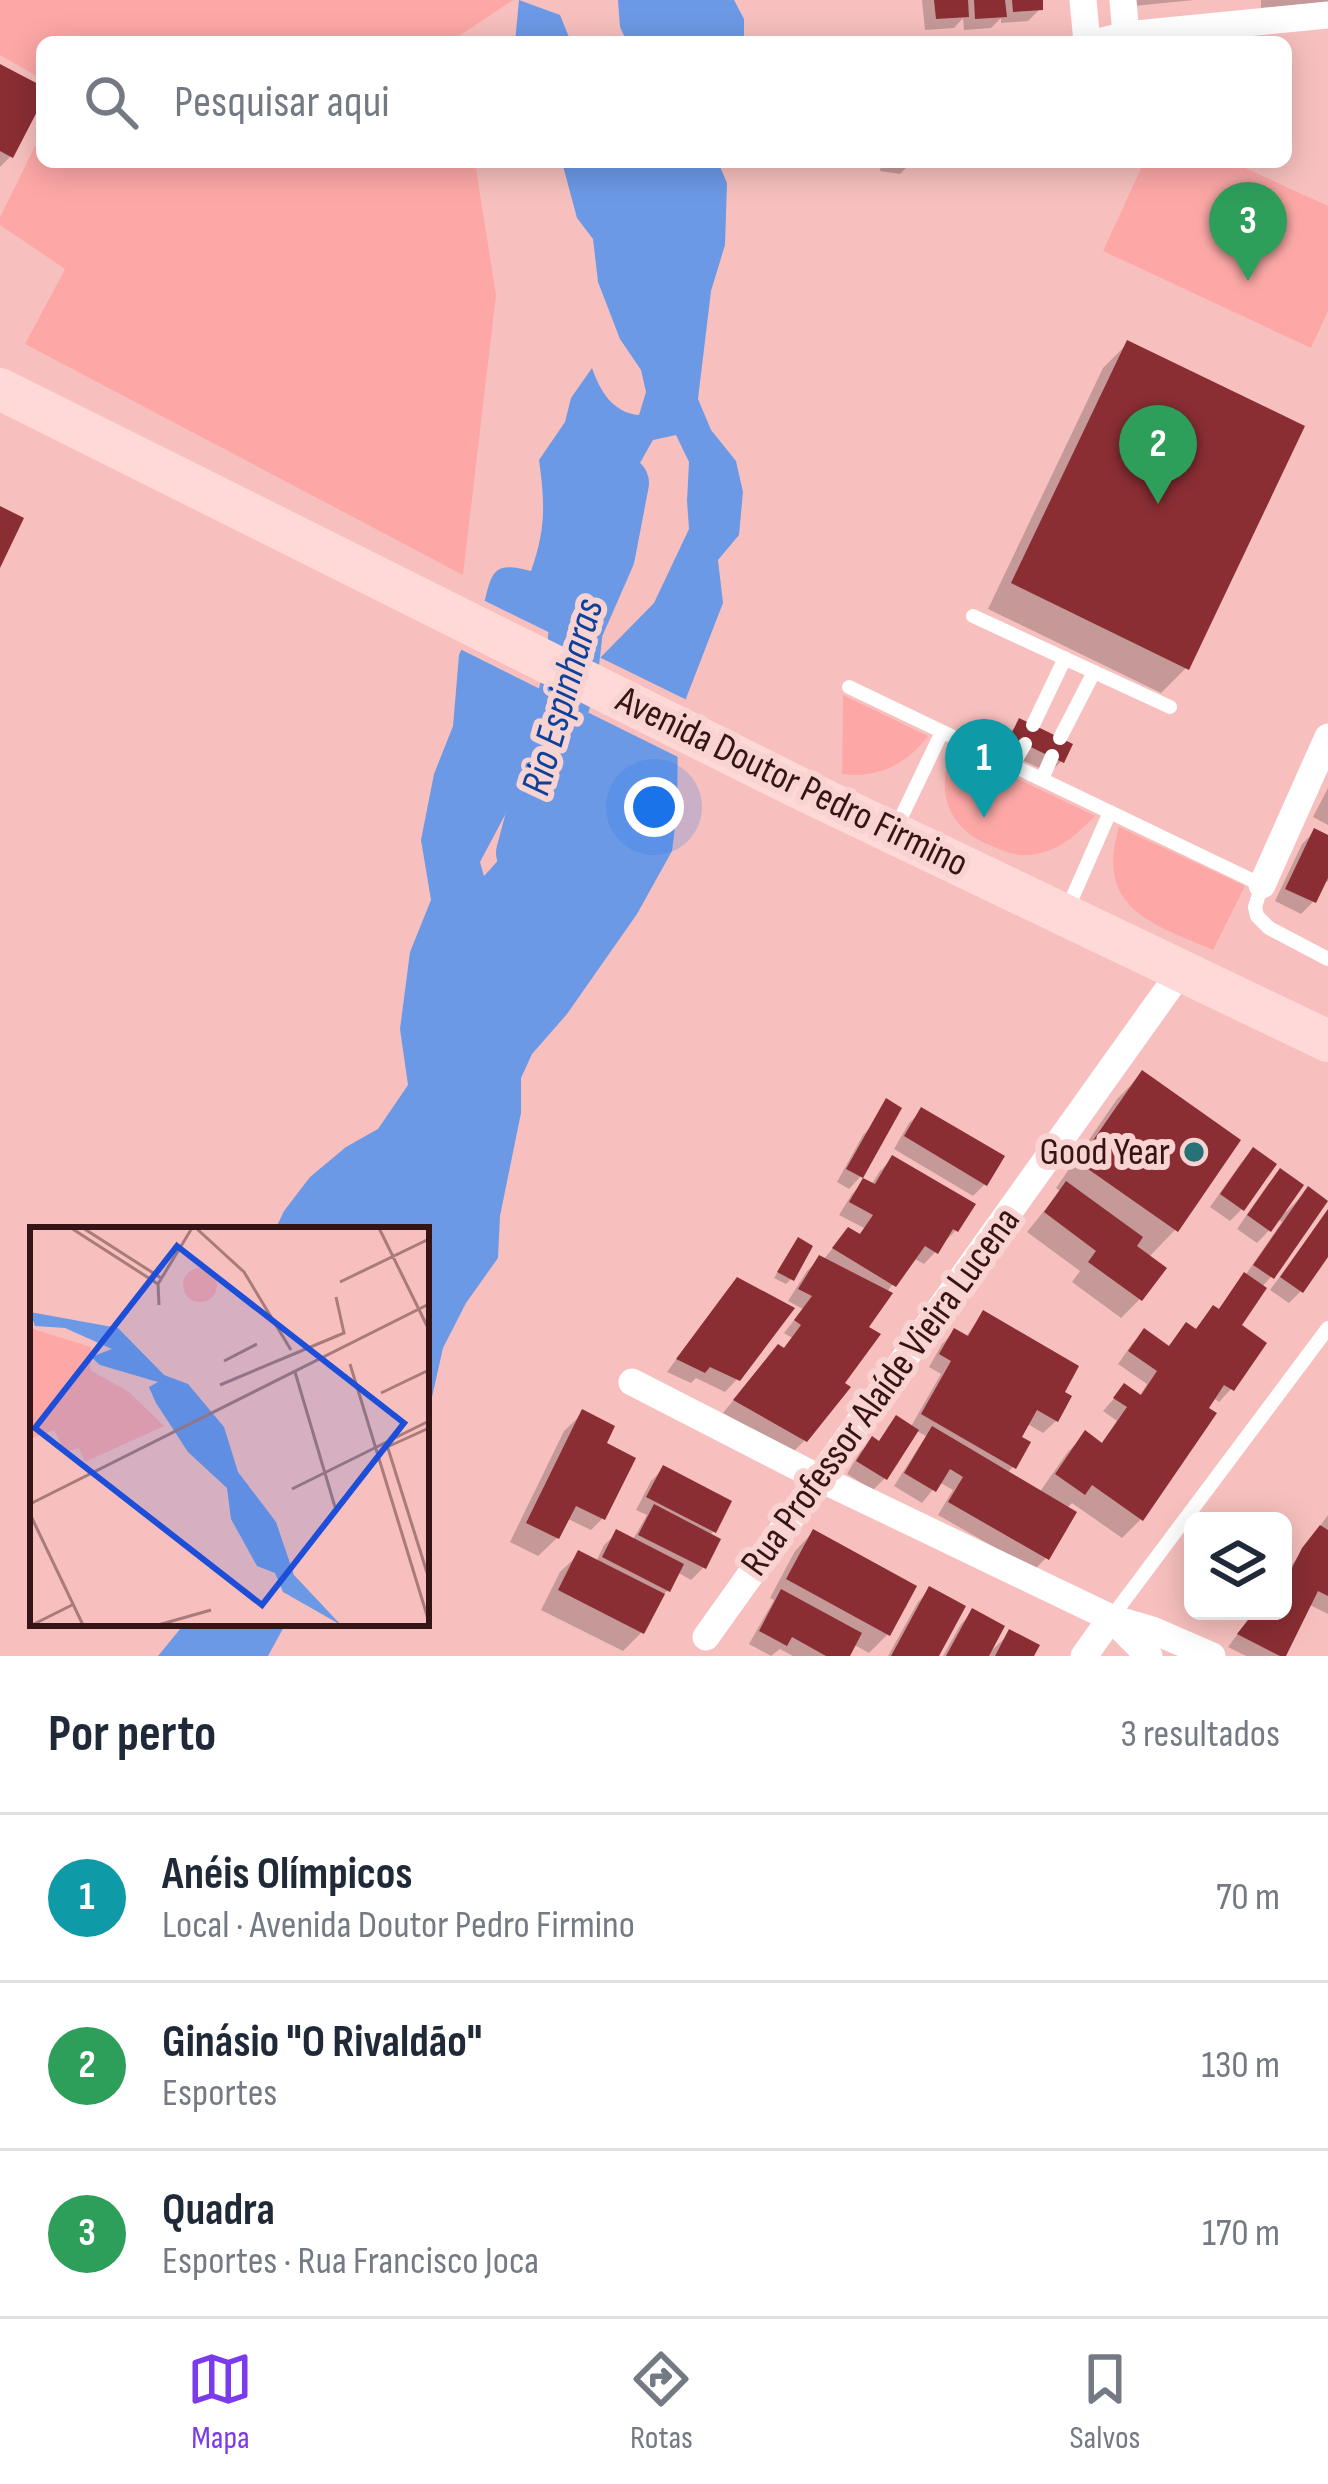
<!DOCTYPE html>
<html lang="pt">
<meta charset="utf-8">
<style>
body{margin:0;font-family:"Sofia Sans Condensed",sans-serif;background:#f2f2f3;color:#1f2937}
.controls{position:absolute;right:36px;bottom:36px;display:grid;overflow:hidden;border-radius:18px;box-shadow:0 6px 30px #0003}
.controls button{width:108px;height:108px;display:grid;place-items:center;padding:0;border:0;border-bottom:3px solid #e0e1e3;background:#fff;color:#1f2937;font:60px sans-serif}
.you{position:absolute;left:654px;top:807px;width:42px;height:42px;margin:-30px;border:9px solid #fff;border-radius:50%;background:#1a73e8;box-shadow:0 0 0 18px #1a73e833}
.badge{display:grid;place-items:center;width:78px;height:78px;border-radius:50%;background:#7c3aed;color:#fff;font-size:39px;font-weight:700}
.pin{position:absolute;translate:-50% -99px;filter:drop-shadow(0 3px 6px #0008)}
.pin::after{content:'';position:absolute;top:63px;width:42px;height:36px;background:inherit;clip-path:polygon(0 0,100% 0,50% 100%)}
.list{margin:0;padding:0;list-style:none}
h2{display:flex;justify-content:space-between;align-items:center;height:156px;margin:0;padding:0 48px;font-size:51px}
h2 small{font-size:39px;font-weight:400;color:#747a83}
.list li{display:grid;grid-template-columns:78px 1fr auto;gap:36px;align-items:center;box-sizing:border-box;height:168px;padding:0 48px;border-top:3px solid #e0e1e3}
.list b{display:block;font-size:45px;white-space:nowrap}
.list p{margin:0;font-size:39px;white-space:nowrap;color:#747a83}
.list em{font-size:39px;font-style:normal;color:#747a83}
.icon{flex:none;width:66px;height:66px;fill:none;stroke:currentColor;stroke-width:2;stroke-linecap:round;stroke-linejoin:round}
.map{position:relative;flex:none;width:1328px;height:1656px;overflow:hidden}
.search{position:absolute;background:#fff;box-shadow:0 6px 30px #0003;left:36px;right:36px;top:36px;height:132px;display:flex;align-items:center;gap:30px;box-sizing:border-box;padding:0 42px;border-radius:18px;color:#747a83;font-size:45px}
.sheet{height:660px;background:#fff}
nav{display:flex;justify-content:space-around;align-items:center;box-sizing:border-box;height:168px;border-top:3px solid #e0e1e3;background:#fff;font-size:33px;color:#747a83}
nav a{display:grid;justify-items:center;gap:6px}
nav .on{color:#7c3aed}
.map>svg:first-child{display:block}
</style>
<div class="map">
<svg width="1328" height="1656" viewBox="0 0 1328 1656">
<rect width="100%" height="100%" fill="#f7c0be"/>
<g fill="#fda8a7">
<path d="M0 0H513L456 38V42H42V79L0 55Z"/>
<path d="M42 132V162H475L496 295 463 575 25 344 65 269 0 225V217Z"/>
<path d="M1144 162H1232L1328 206V311L1311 348 1103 251Z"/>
<path d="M843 695 928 736C907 764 878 779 842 774Z"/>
<path d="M952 747 1095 816C1079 832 1063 848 1040 853 1023 858 1010 854 994 847 947 829 935 793 952 747Z"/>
<path d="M1119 827 1245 886 1213 950C1153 924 1094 909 1119 827Z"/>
</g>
<g fill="#6c99e6">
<path d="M519 0 560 15 571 42H515Z"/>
<path d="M618 0H734L744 19V42H627L620 27Z"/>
<path d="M562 162H718L727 183 725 245 711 291 698 399 711 430 736 461 743 492 739 535 718 560 723 603 685 701 599 659 654 603 689 529 687 501 689 462 676 435 653 440 636 470 623 523 565 646 484 604C492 570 494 561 531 571 546 529 545 503 539 460L565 422 571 398 592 368C600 391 613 413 639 415L646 392 641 370 620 339 598 282 593 239 577 218Z"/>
<path d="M472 626 556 668 543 699 542 724 528 753 505 815 480 862 484 876C534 825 558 748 581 681L678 729 677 811 672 851 637 914 567 1014 532 1054 521 1078V1113L500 1216 498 1258 466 1303 443 1348 426 1424V1230H275L284 1211 310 1177 346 1147 378 1129 408 1085 400 1029 410 952 431 900 421 840 434 774 453 726 459 655Z"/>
<path d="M185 1623H286L268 1656H158Z"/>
</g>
<g fill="#f7c0be">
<path d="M479 598 573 644 552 695 456 647Z"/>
<path d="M595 655 691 702 683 726 682 759 567 702 576 678Z"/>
</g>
<g fill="#0003">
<path d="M922 0H1040V9L1028 21 1001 23V18L991 28 964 30 963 18 954 28 925 30Z"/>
<path d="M1133 0H1194L1134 6Z"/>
<path d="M1261 0H1328V2L1261 8Z"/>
<path d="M0 67 42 89V96L11 156 0 167Z"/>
<path d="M881 162H912L900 174 880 171Z"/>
<path d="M1128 343 1186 668 1161 693 988 609 1103 368Z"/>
<path d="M1020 722 1062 761 1049 773 1000 749 1008 734Z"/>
<path d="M1328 788V825L1313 817Z"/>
<path d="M1314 832 1328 839V882L1324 880 1313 902 1301 914 1275 901 1302 844Z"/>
<path d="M1142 1074 1175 1230 1148 1258 1140 1299 1121 1318 1072 1282 1080 1271 1027 1232 1060 1191 1056 1188 1117 1099Z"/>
<path d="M922 1111 985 1184 973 1196 894 1149 909 1123Z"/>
<path d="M870 1128 861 1176 849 1189 837 1182 863 1135Z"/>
<path d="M1253 1151 1242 1209 1230 1221 1210 1207 1241 1163Z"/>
<path d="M892 1159 956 1230 924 1264 913 1258 886 1293 864 1328 841 1384 805 1440 793 1452 723 1413 766 1360 782 1350 792 1338 784 1333 803 1309 788 1301 807 1271 819 1259 823 1260 837 1243 858 1236 864 1228 839 1215 852 1194 864 1182 871 1185 880 1171Z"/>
<path d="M1280 1172 1283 1210 1286 1212 1308 1190 1271 1277 1261 1288 1237 1325 1263 1344 1231 1389 1219 1402 1212 1397 1141 1519 1122 1538 1072 1503 1066 1509 1046 1558 1034 1570 938 1515 953 1490 939 1482 922 1503 894 1486 926 1436 915 1430 885 1478 873 1490 847 1474 860 1452 872 1440 874 1455 891 1428H887L896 1419 910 1428 941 1374 929 1367 942 1344 954 1332 965 1338 983 1314 1061 1393 1056 1421 1043 1433 1026 1423 1013 1467 1006 1474 1039 1493 1067 1453 1085 1434 1100 1445 1117 1421 1103 1411 1124 1387 1139 1397 1147 1384 1118 1364 1132 1344 1144 1332 1167 1348 1186 1326 1194 1331 1214 1309 1217 1311 1244 1277 1282 1222 1279 1220 1257 1243 1237 1229 1268 1184Z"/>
<path d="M1328 1211V1252L1301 1291 1289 1303 1270 1290Z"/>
<path d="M793 1246 791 1279 786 1284 774 1278Z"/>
<path d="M737 1280V1379L725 1392 696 1378 691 1383 667 1372 725 1293Z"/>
<path d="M583 1413 597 1456 603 1518 591 1530 566 1518 557 1538 538 1556 510 1542 564 1431Z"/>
<path d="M663 1469 714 1531 709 1536 704 1567 691 1580 677 1572 668 1590 658 1600 642 1632 623 1651 541 1610 560 1572 579 1554 596 1562 604 1545 617 1533 632 1541 647 1515 636 1510 651 1481Z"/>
<path d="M1328 1515V1614L1308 1604 1283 1656H1246L1228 1647 1255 1611H1283V1577Z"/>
<path d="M813 1532 888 1634 869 1653 853 1644 846 1656H793L780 1649 771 1656 749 1644 774 1600 770 1598 795 1551Z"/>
<path d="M930 1590 936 1656H888L918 1602Z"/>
<path d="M973 1612 989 1653 1010 1633 1030 1656H943L961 1624Z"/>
</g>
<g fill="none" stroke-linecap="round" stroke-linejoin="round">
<path stroke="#6c99e6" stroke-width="54" d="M523 853 571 673 576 629 608 556 622 483"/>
</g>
<g fill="#8a2e33">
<path d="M934 0H968L969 17 936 19Z"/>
<path d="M974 0H1005L1007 17 975 19Z"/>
<path d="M1012 0H1043V10L1013 12Z"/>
<path d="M0 64 42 86V102L13 158 0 151Z"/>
<path d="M1127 340 1305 426 1189 670 1011 583Z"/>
<path d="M0 506 24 518 0 568Z"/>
<path d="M1019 718 1073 744 1064 763 1010 737Z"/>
<path d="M1314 828 1328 835V878L1316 903 1285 889Z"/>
<path d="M1142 1070 1241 1140 1178 1232 1078 1162Z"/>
<path d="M886 1098 902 1108 863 1178 875 1184 892 1155 976 1204 958 1232 953 1229 938 1254 925 1246 896 1287 832 1248 848 1227 860 1234 873 1215 849 1202 863 1178 846 1169Z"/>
<path d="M921 1107 1005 1156 987 1186 904 1136Z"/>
<path d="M1253 1147 1277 1164 1244 1211 1220 1194Z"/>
<path d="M1280 1168 1304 1185 1271 1232 1247 1215Z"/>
<path d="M1066 1181 1143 1237 1137 1246 1167 1268 1142 1301 1088 1262 1096 1251 1044 1212Z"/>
<path d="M1308 1186 1328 1201 1274 1279 1253 1265Z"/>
<path d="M1328 1209V1257L1303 1293 1280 1277Z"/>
<path d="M798 1237 813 1246 794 1281 777 1272Z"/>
<path d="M819 1255 893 1293 869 1327 881 1334 845 1383 851 1387 807 1442 733 1400 778 1344 784 1348 801 1325 794 1320 812 1296 798 1289Z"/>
<path d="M1244 1272 1267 1288 1242 1325 1267 1343 1234 1391 1224 1385 1209 1408 1217 1413 1143 1521 1092 1485 1085 1495 1055 1474 1085 1430 1102 1443 1127 1407 1113 1398 1124 1383 1141 1395 1157 1371 1128 1351 1144 1328 1169 1346 1186 1322 1196 1329 1213 1305 1219 1309Z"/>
<path d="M737 1277 795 1308 740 1381 710 1367 705 1373 676 1359Z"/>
<path d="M983 1310 1079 1366 1065 1392 1072 1396 1058 1422 1037 1410 1022 1437 1031 1442 1016 1469 921 1414 951 1361 939 1354 954 1328 968 1336Z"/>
<path d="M582 1409 615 1426 607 1443 636 1458 605 1520 576 1506 559 1539 526 1523Z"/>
<path d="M896 1415 919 1430 887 1480 856 1461 872 1436 879 1441Z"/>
<path d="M932 1426 1077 1512 1049 1560 948 1502 963 1477 950 1469 936 1492 904 1473Z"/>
<path d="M663 1465 732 1501 716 1533 646 1497Z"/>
<path d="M654 1504 721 1539 706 1569 638 1535Z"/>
<path d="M1320 1525 1328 1530V1596L1318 1591 1286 1656H1280L1237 1634 1255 1611H1283V1574L1288 1576 1302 1548Z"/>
<path d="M616 1529 684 1564 670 1592 602 1557Z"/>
<path d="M813 1529 917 1586 890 1636 786 1579Z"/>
<path d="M578 1550 665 1594 644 1634 558 1590Z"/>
<path d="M929 1586 966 1606 939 1656H891Z"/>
<path d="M781 1589 862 1633 850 1656H826L792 1637 787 1646 759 1631Z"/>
<path d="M972 1608 1005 1626 989 1656H946Z"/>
<path d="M1009 1629 1040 1645 1034 1656H995Z"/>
</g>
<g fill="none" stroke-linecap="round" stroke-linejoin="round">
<g stroke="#fff" stroke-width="14">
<path d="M973 616 1170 707"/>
<path d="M849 687 1262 885 1255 907 1257 916 1269 928 1328 959"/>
<path d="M1033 725 1065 658"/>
<path d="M1060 738 1094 672"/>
<path d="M1012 766 1025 744"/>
<path d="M1042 779 1052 756"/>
<path d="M895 830 942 732"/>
<path d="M1066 912 1110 812"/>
<path d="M1111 1618 1328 1328"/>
</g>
<g stroke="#fff" stroke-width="27">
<path d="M1083 0 1087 42"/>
<path d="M1123 0 1126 35"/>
<path d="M1098 42 1126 35 1328 15"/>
<path d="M1262 885 1328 737"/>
<path d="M632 1382 819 1478 1111 1618 1152 1630 1212 1656"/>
<path d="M1114 1621 1149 1656"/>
<path d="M706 1637 1181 971"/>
<path d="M1084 1656 1111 1618"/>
</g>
<path stroke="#ffd9d7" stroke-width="42" d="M0 389 797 787 1328 1041"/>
</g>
<circle fill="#277276" stroke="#f8d3d1" stroke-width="4.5" cx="1194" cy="1152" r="12"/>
<g text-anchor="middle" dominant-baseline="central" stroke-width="12" stroke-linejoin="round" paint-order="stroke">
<g font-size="39" fill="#341415" stroke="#f8d3d1">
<text transform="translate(792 782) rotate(26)">Avenida Doutor Pedro Firmino</text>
<text transform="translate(881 1392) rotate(-54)">Rua Professor Alaíde Vieira Lucena</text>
</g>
<g font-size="39" fill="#341415" stroke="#f8d3d1" text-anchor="end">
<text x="1170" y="1152">Good Year</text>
</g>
<g font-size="42" font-style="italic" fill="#0c429b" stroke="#f8d3d1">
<text transform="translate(563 697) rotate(-74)">Rio Espinharas</text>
</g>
</g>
<g transform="translate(30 1227)">
<rect width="399" height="399" fill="#f7c0be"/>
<path d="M153 58a17 17 0 1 1 34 0a17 17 0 1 1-34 0ZM0 101 61 120 60 143 99 165 134 199 55 235 49 221 35 225 24 203 0 212Z" fill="#fda8a7"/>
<path d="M0 85 88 101 134 148 158 157 194 200 208 245 246 295 264 348 311 398 253 365 245 346 227 339 201 292 197 261 158 225 126 176 119 160 128 155 70 138 61 130 82 122 35 101 5 99Z" fill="#6c99e6"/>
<path fill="none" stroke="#6c99e6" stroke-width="6" d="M138 168 175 217"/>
<path fill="none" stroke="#a97b7a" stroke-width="3" d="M41 1 128 57M53 1 131 51M166 1 214 45 261 123M349 1 399 103M310 55 399 12M129 78 128 57 162 1M194 134 227 117M320 137 399 395M265 145 305 280M190 158 314 106 306 70M351 166 399 143M356 215 399 352M355 221 399 201M262 262 399 194M0 277 399 77M0 287 53 398M2 398 42 378M128 398 181 383"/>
<path fill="#1d4ed8" fill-opacity="0.15" stroke="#1d4ed8" stroke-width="6" d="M147 19 374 196 232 378 5 201Z"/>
<rect width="399" height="399" fill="none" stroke="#341415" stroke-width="6"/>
</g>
</svg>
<div class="controls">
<button><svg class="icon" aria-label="layers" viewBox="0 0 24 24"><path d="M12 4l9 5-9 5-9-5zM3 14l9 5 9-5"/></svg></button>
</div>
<div class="you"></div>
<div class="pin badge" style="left:984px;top:818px;background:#0f9aa8">1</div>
<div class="pin badge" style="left:1158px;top:504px;background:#2e9e5b">2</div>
<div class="pin badge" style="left:1248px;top:281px;background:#2e9e5b">3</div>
<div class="search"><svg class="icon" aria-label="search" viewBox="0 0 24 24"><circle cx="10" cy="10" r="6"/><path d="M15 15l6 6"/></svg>Pesquisar aqui</div>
</div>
<section class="sheet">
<h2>Por perto<small>3 resultados</small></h2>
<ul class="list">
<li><span class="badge" style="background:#0f9aa8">1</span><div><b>Anéis Olímpicos</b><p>Local · Avenida Doutor Pedro Firmino</p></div><em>70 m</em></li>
<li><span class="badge" style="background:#2e9e5b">2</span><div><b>Ginásio &quot;O Rivaldão&quot;</b><p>Esportes</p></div><em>130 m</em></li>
<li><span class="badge" style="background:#2e9e5b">3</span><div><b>Quadra</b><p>Esportes · Rua Francisco Joca</p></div><em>170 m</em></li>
</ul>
</section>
<nav>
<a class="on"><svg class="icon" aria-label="map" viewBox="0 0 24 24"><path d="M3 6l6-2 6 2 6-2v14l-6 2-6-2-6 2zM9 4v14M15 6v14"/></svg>Mapa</a>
<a><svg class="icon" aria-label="directions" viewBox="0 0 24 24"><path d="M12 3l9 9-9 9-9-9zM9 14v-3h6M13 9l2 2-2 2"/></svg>Rotas</a>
<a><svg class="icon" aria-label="saved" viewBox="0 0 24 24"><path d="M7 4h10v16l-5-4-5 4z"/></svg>Salvos</a>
</nav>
